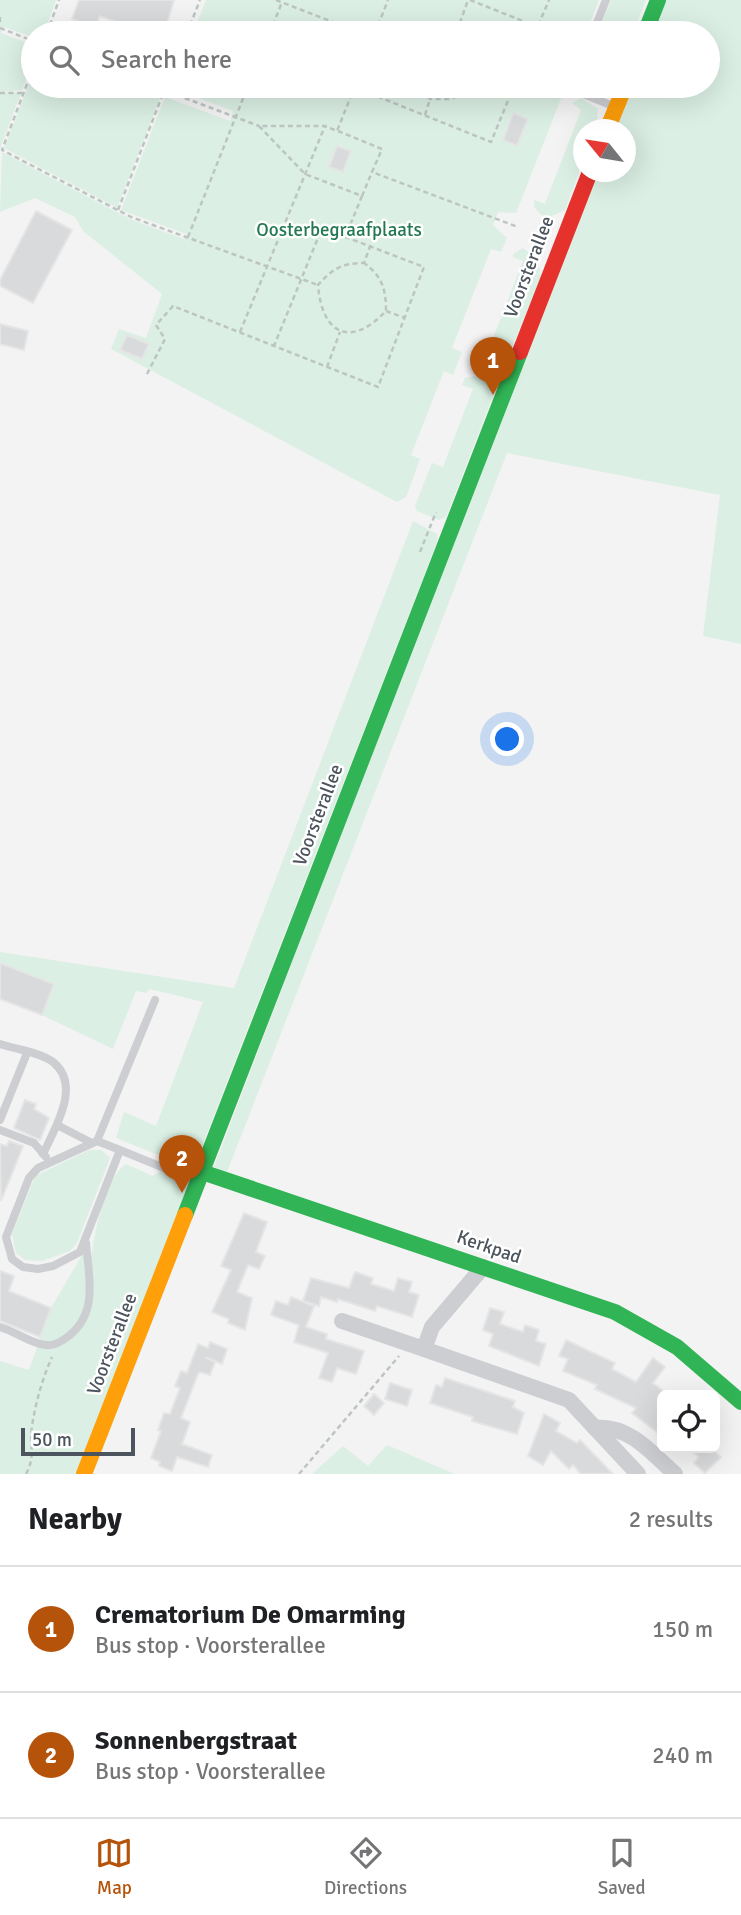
<!DOCTYPE html>
<meta charset="utf-8">
<style>
body{margin:0;font-family:Signika,sans-serif;background:#f6f6f6;color:#202124}
.controls{position:absolute;right:21px;bottom:21px;display:grid;overflow:hidden;border-radius:10px;box-shadow:0 7px 28px #0002}
.controls button{width:63px;height:63px;display:grid;place-items:center;padding:0;border:0;border-bottom:2px solid #e0e0e0;background:#fff;color:#202124;font:35px sans-serif}
.compass{position:absolute;left:573px;top:119px;width:63px;height:63px;border-radius:50%;background:#fff;box-shadow:0 7px 28px #0002;rotate:300deg}
.scale{position:absolute;left:21px;bottom:18px;width:114px;box-sizing:border-box;padding-left:7px;border:4px solid #4c545d;border-top:0;font-size:19px;line-height:24px;white-space:nowrap;color:#4c545d;-webkit-text-stroke:5px #fff;paint-order:stroke}
.you{position:absolute;left:508px;top:740px;width:24px;height:24px;margin:-18px;border:5px solid #fff;border-radius:50%;background:#1a73e8;box-shadow:0 0 0 10px #1a73e833}
.badge{display:grid;place-items:center;width:46px;height:46px;border-radius:50%;background:#b45309;color:#fff;font-size:23px;font-weight:700}
.pin{position:absolute;translate:-50% -58px;filter:drop-shadow(0 2px 4px #0008)}
.pin::after{content:'';position:absolute;top:37px;width:24px;height:21px;background:inherit;clip-path:polygon(0 0,100% 0,50% 100%)}
.list{margin:0;padding:0;list-style:none}
h2{display:flex;justify-content:space-between;align-items:center;height:91px;margin:0;padding:0 28px;font-size:30px}
h2 small{font-size:23px;font-weight:400;color:#757577}
.list li{display:grid;grid-template-columns:46px 1fr auto;gap:21px;align-items:center;box-sizing:border-box;height:126px;padding:0 28px;border-top:2px solid #e0e0e0}
.list b{display:block;font-size:26px;white-space:nowrap}
.list p{margin:0;font-size:23px;white-space:nowrap;color:#757577}
.list em{font-size:23px;font-style:normal;color:#757577}
.icon{flex:none;width:38px;height:38px;fill:none;stroke:currentColor;stroke-width:2;stroke-linecap:round;stroke-linejoin:round}
.map{position:relative;flex:none;width:741px;height:1474px;overflow:hidden}
.search{position:absolute;background:#fff;box-shadow:0 7px 28px #0002;left:21px;right:21px;top:21px;height:77px;display:flex;align-items:center;gap:18px;box-sizing:border-box;padding:0 24px;border-radius:38px;color:#757577;font-size:26px}
.sheet{height:343px;background:#fff}
nav{display:flex;justify-content:space-around;align-items:center;box-sizing:border-box;height:98px;border-top:2px solid #e0e0e0;background:#fff;font-size:19px;color:#757577}
nav a{display:grid;justify-items:center;gap:4px}
nav .on{color:#b45309}
.map>svg:first-child{display:block}
</style>
<div class="map">
<svg width="741" height="1474" viewBox="0 0 741 1474">
<rect width="100%" height="100%" fill="#f3f3f3"/>
<g fill="#dbefe4">
<path d="M0 0H56L44 33H33V37L3 27 1 33 33 45V62L22 90 0 92Z"/>
<path d="M206 0H599L586 33H193Z"/>
<path d="M611 0H646L633 33H598Z"/>
<path d="M660 0H741V644L703 636 720 495 507 453 227 1172 214 1167 592 172H626V130L608 129 625 86H708V33H646Z"/>
<path d="M33 73V86H85L101 92 104 86H135L161 96 117 208 4 148Z"/>
<path d="M176 86H566L516 213 498 212 493 225 507 238 501 252 491 249 452 348 462 352 453 375 444 371 411 455 420 459 406 497 397 502 111 349 119 329 146 338 162 294 83 231 75 217 35 198 0 212 2 152 130 219 184 239 186 234 121 210 165 97 230 121 233 111 182 92Z"/>
<path d="M9 92 21 93 0 149V94Z"/>
<path d="M581 98 598 109 596 129 584 130 583 161 565 210 552 216 541 215 534 207V200L545 204 581 110 572 103Z"/>
<path d="M523 248 538 260 541 278 505 363 496 371 478 365 475 352 486 356 523 261 513 257V254Z"/>
<path d="M475 376 487 382 493 396 446 517 439 520 417 511 415 506 432 463 443 467 473 389 462 385 465 378Z"/>
<path d="M413 521 437 534V542L193 1169 116 1138 124 1112 156 1126 203 1002 150 989 146 993 136 991 113 1049 42 1015 54 984 0 963V952L234 988Z"/>
<path d="M89 1150H101L110 1158 77 1243 70 1251 42 1261 25 1260 16 1253 12 1234 35 1176Z"/>
<path d="M126 1164 153 1176 161 1171 189 1183 76 1474H0V1361L29 1370 51 1308 82 1255 91 1258C95 1233 104 1178 126 1164Z"/>
<path d="M387 1445 455 1474H312L343 1446 368 1466Z"/>
</g>
<g fill="#d9dadc" stroke="#e5e5e5" stroke-width="2">
<path d="M79 0H174L164 33H146L100 16 95 28 72 19Z"/>
<path d="M513 113 528 119 517 146 503 140Z"/>
<path d="M337 146 351 151 343 172 329 167Z"/>
<path d="M36 211 72 230 33 303 0 286V280Z"/>
<path d="M0 324 28 331 24 350 0 344Z"/>
<path d="M127 335 149 344 142 359 120 350Z"/>
<path d="M0 963 54 984 42 1015 0 999Z"/>
<path d="M25 1100 36 1104 34 1109 49 1118 40 1140 14 1128Z"/>
<path d="M9 1141 23 1146 1 1201 0 1144 7 1146Z"/>
<path d="M244 1213 267 1222 256 1252 265 1256 259 1269 248 1265 237 1292 252 1298 245 1330 228 1323 229 1319 212 1312 231 1270 221 1266Z"/>
<path d="M0 1271 14 1276 9 1291 51 1308 40 1337 0 1321Z"/>
<path d="M355 1272 373 1278 371 1284 394 1291 398 1278 412 1282 409 1292 419 1295 412 1317 377 1306 375 1311 338 1299 337 1302 321 1297 319 1306 303 1301 311 1278 349 1288Z"/>
<path d="M291 1297 314 1306 306 1327 327 1334 326 1339 364 1351 356 1374 337 1368 332 1382 319 1378 328 1353 294 1342 299 1325 271 1315 276 1301 288 1305Z"/>
<path d="M490 1308 504 1312 500 1324 523 1332 525 1325 539 1330 536 1341 546 1344 539 1366 489 1346 493 1334 483 1330Z"/>
<path d="M566 1340 615 1363 612 1369 636 1382 653 1358 665 1367 653 1383 662 1390V1436L632 1413 636 1408 595 1389 597 1385 563 1371 568 1359 559 1356Z"/>
<path d="M210 1342 227 1349 222 1364 205 1357 215 1362 210 1375 200 1372 198 1374 181 1418 190 1422 182 1444 212 1455 208 1467 177 1457 172 1471 159 1466 160 1462 151 1458 161 1431 158 1430 164 1413 170 1414 180 1388 175 1386 181 1371 187 1373 198 1344 208 1348Z"/>
<path d="M445 1378 515 1401 513 1407 524 1413 517 1434 472 1421 473 1417 430 1403 436 1385 442 1387Z"/>
<path d="M390 1383 412 1390 407 1406 385 1399Z"/>
<path d="M374 1394 384 1403 374 1415 364 1406Z"/>
<path d="M544 1414 560 1423 556 1431 577 1443 580 1440 613 1474H581L573 1465 569 1469 551 1451 543 1465 528 1456Z"/>
<path d="M688 1448H711L721 1457 705 1473 694 1463 699 1457Z"/>
</g>
<g fill="none" stroke-linecap="round" stroke-linejoin="round">
<g stroke="#bdc5c3" stroke-width="2.5" stroke-dasharray="5 3.5" stroke-linecap="butt">
<path d="M276 0 361 33"/>
<path d="M470 0 538 27"/>
<path d="M0 17V23"/>
<path d="M0 28 33 41"/>
<path d="M457 31 468 0"/>
<path d="M47 33 59 0"/>
<path d="M121 33 122 32"/>
<path d="M187 33 200 0"/>
<path d="M270 33 282 2"/>
<path d="M375 33 388 0"/>
<path d="M430 33 440 30 459 33"/>
<path d="M535 33 549 0"/>
<path d="M33 68 2 150 131 217 318 285"/>
<path d="M96 86H101"/>
<path d="M153 86 259 126"/>
<path d="M355 86 337 131 325 126H259L305 174 362 196 372 172"/>
<path d="M415 86 430 99H450L468 92 472 86"/>
<path d="M496 86 512 92"/>
<path d="M354 87 491 142 514 86"/>
<path d="M0 93H24"/>
<path d="M425 115 430 99"/>
<path d="M338 131 382 149 372 172 518 227"/>
<path d="M576 158 584 138"/>
<path d="M362 196 351 223 375 233 364 263C342 263 332 269 318 285 322 335 351 348 386 311 386 289 382 276 364 263"/>
<path d="M118 210 166 86"/>
<path d="M188 237 248 86"/>
<path d="M386 311 405 318"/>
<path d="M240 332 325 126"/>
<path d="M327 367 340 332"/>
<path d="M147 374 165 339 156 325 173 306 378 387 424 267 322 228 274 346"/>
<path d="M420 552 436 512"/>
<path d="M26 1474C36 1456 29 1445 32 1426 36 1401 42 1380 52 1357"/>
<path d="M299 1474 399 1356"/>
</g>
<g stroke="#cdced1" stroke-width="8">
<path d="M593 33 606 0"/>
<path d="M572 86 571 89 613 106"/>
<path d="M0 1044C15 1049 40 1052 53 1062 82 1085 55 1128 43 1154"/>
<path d="M0 1120 27 1053"/>
<path d="M57 1125 92 1143"/>
<path d="M0 1130 34 1143 46 1157"/>
<path d="M97 1141 155 1000"/>
<path d="M120 1150 97 1141 38 1168 29 1178 6 1237 12 1259 23 1267 38 1269 53 1266 80 1252 120 1150 196 1181"/>
<path d="M0 1327C15 1331 31 1344 46 1345 54 1346 60 1342 66 1338 99 1315 89 1278 86 1243"/>
</g>
<g stroke="#cdced1" stroke-width="16">
<path d="M483 1267 432 1327 424 1349 569 1400 638 1474"/>
<path d="M342 1321 424 1349"/>
<path d="M595 1428C628 1424 652 1453 675 1474"/>
</g>
<g stroke="#30b455" stroke-width="16">
<path d="M645 33 658 0"/>
<path d="M202 1172 615 1312 677 1347 741 1402"/>
<path d="M185 1215 520 352"/>
</g>
<g stroke="#ff9f0a" stroke-width="16">
<path d="M607 130 625 86"/>
<path d="M84 1474 185 1215"/>
</g>
<path stroke="#e5322d" stroke-width="16" d="M520 352 590 172"/>
</g>
<g text-anchor="middle" dominant-baseline="central" stroke-width="5" stroke-linejoin="round" paint-order="stroke">
<g font-size="19" fill="#237852" stroke="#fff">
<text x="339" y="230">Oosterbegraafplaats</text>
</g>
<g font-size="19" fill="#4c545d" stroke="#fff">
<text transform="translate(529 267) rotate(-69)">Voorsterallee</text>
<text transform="translate(318 815) rotate(-69)">Voorsterallee</text>
<text transform="translate(489 1247) rotate(19)">Kerkpad</text>
<text transform="translate(112 1344) rotate(-69)">Voorsterallee</text>
</g>
</g>
</svg>
<div class="controls">
<button><svg class="icon" aria-label="locate" viewBox="0 0 24 24"><circle cx="12" cy="12" r="6"/><path d="M12 2v4M12 18v4M2 12h4M18 12h4"/></svg></button>
</div>
<svg class="compass" viewBox="-18 -18 36 36"><path d="M0-13l5 13h-10z" fill="#e53935"/><path d="M0 13l5-13h-10z" fill="#757577"/></svg>
<div class="scale">50 m</div>
<div class="you"></div>
<div class="pin badge" style="left:493px;top:395px">1</div>
<div class="pin badge" style="left:182px;top:1193px">2</div>
<div class="search"><svg class="icon" aria-label="search" viewBox="0 0 24 24"><circle cx="10" cy="10" r="6"/><path d="M15 15l6 6"/></svg>Search here</div>
</div>
<section class="sheet">
<h2>Nearby<small>2 results</small></h2>
<ul class="list">
<li><span class="badge">1</span><div><b>Crematorium De Omarming</b><p>Bus stop · Voorsterallee</p></div><em>150 m</em></li>
<li><span class="badge">2</span><div><b>Sonnenbergstraat</b><p>Bus stop · Voorsterallee</p></div><em>240 m</em></li>
</ul>
</section>
<nav>
<a class="on"><svg class="icon" aria-label="map" viewBox="0 0 24 24"><path d="M3 6l6-2 6 2 6-2v14l-6 2-6-2-6 2zM9 4v14M15 6v14"/></svg>Map</a>
<a><svg class="icon" aria-label="directions" viewBox="0 0 24 24"><path d="M12 3l9 9-9 9-9-9zM9 14v-3h6M13 9l2 2-2 2"/></svg>Directions</a>
<a><svg class="icon" aria-label="saved" viewBox="0 0 24 24"><path d="M7 4h10v16l-5-4-5 4z"/></svg>Saved</a>
</nav>
